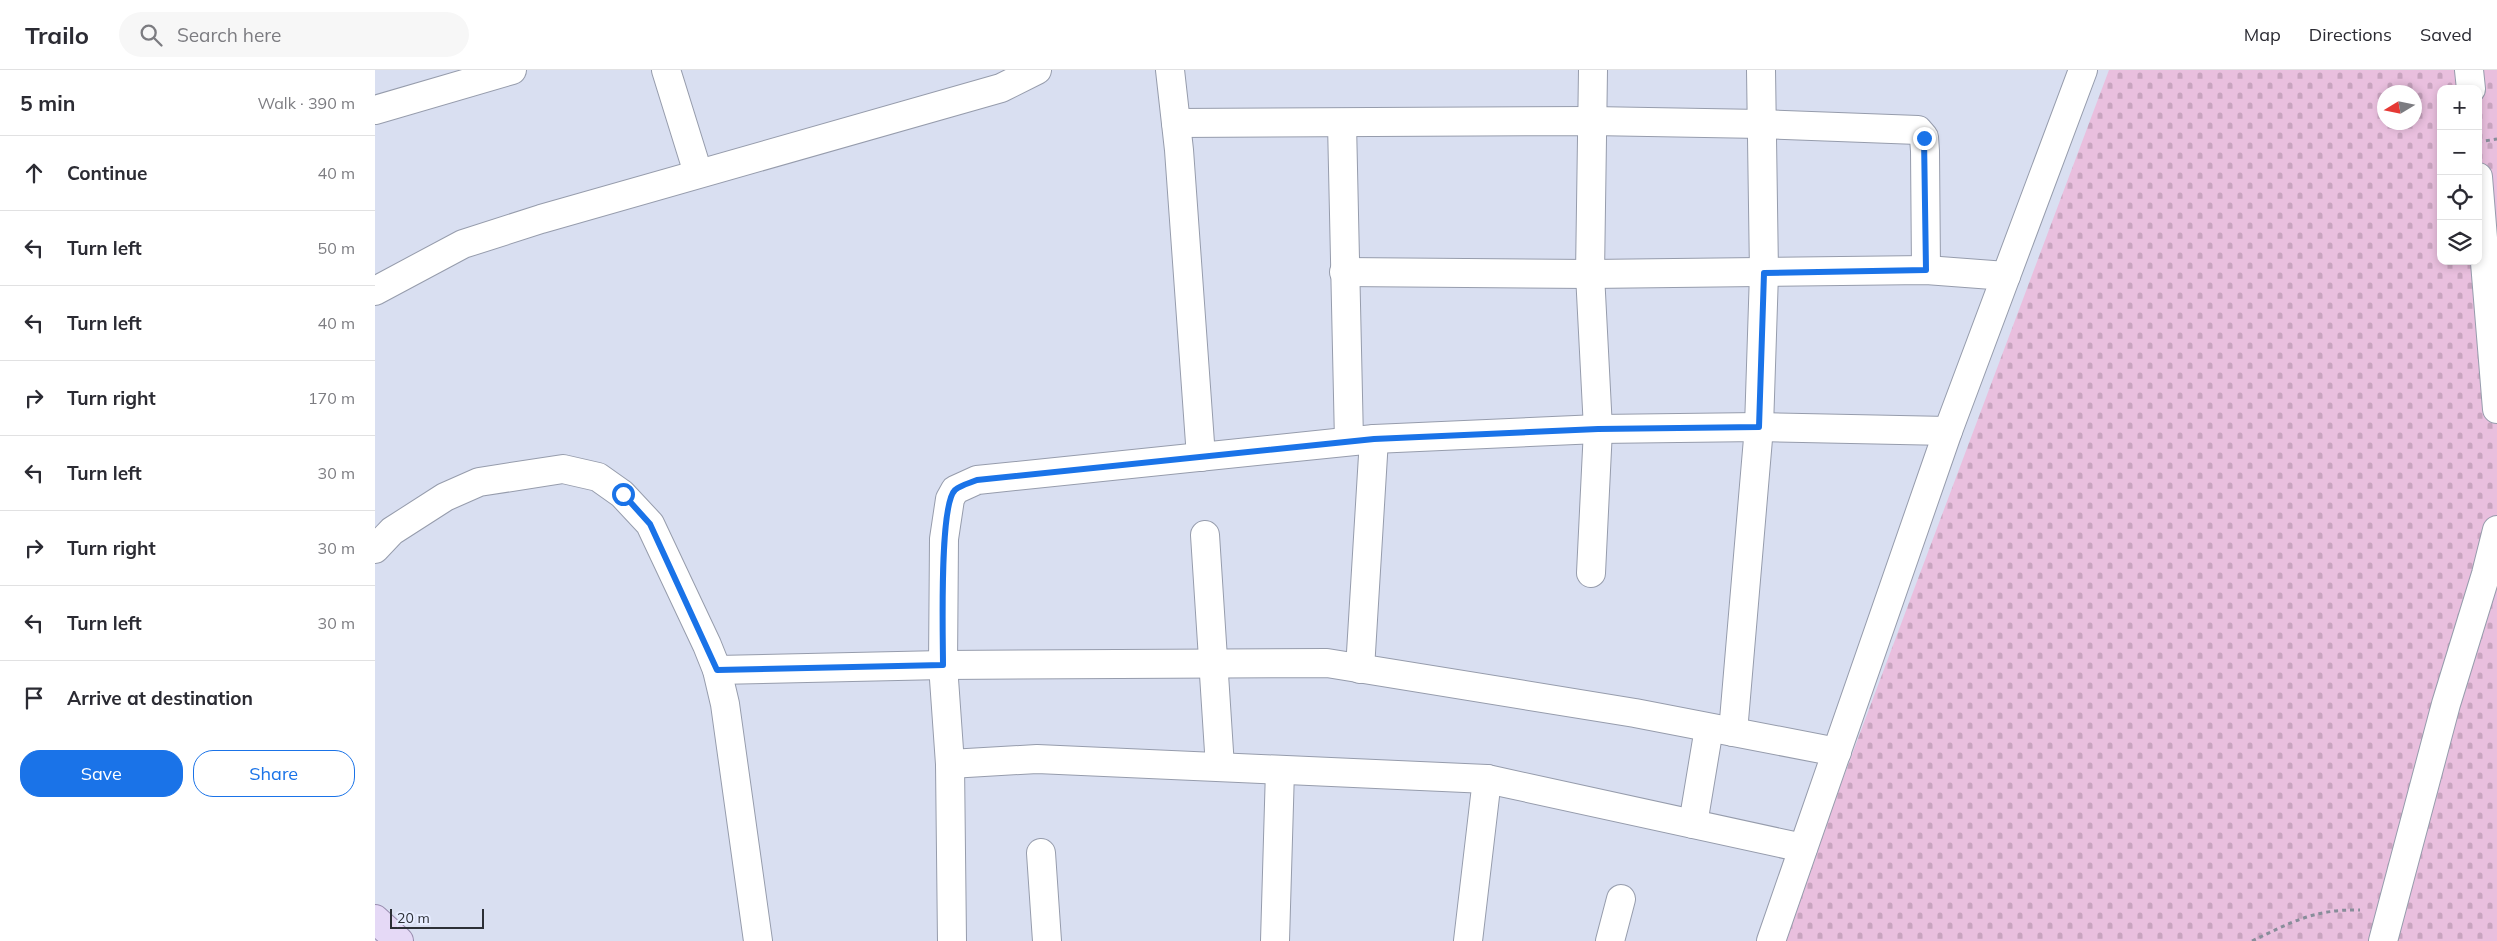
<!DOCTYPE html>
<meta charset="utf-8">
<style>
body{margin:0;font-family:Mulish,sans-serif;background:#f7f7f7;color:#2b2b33}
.controls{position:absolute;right:15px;top:15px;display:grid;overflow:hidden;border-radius:10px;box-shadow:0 2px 8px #0003}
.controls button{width:45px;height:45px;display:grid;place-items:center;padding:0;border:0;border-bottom:1px solid #e1e1e2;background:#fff;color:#2b2b33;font:25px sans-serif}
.compass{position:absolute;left:2002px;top:15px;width:45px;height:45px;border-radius:50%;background:#fff;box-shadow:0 2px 8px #0003;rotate:260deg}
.scale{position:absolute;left:15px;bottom:12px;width:94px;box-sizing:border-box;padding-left:5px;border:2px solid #2c2f36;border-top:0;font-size:14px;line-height:18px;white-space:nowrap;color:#2c2f36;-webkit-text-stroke:4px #e6ecff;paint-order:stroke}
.stop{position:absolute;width:15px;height:15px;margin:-11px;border:4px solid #1a73e8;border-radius:50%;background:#fff}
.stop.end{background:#1a73e8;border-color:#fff;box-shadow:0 1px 5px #0008}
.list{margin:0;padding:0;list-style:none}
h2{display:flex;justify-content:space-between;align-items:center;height:65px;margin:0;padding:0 20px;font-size:21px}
h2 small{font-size:16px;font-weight:400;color:#7c7c81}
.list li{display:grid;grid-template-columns:32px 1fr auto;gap:15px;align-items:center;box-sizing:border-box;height:75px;padding:0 20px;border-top:1px solid #e1e1e2}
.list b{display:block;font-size:19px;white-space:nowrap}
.list em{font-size:16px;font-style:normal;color:#7c7c81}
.actions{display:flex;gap:10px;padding:15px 20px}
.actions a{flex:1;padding:11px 0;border:1px solid #1a73e8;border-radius:20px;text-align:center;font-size:18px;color:#1a73e8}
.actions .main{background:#1a73e8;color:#fff}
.icon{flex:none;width:28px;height:28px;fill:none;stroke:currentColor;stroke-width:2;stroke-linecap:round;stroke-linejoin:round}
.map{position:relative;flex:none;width:2122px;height:871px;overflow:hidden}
header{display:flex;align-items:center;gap:30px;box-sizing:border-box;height:70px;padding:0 25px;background:#fff;border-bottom:1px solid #e1e1e2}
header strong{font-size:24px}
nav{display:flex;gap:28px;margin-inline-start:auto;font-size:18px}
.search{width:350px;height:45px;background:#f7f7f7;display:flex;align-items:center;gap:12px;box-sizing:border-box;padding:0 18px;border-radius:28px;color:#7c7c81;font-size:19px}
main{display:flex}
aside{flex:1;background:#fff}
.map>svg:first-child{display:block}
</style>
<header>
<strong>Trailo</strong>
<div class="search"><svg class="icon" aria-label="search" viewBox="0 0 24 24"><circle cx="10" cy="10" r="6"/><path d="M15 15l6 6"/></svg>Search here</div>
<nav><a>Map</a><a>Directions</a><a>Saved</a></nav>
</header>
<main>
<aside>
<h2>5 min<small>Walk · 390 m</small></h2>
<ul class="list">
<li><svg class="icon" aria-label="ahead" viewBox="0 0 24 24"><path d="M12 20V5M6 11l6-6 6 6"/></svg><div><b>Continue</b></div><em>40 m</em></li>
<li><svg class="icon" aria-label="left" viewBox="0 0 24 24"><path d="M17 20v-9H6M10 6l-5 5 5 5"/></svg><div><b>Turn left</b></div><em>50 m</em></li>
<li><svg class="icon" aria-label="left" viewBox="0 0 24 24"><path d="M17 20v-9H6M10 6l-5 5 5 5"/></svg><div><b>Turn left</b></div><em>40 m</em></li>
<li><svg class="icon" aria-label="right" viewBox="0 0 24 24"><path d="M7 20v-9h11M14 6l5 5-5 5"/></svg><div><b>Turn right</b></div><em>170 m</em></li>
<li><svg class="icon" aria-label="left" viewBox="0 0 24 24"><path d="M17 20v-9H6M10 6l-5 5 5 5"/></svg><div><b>Turn left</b></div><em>30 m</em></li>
<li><svg class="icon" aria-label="right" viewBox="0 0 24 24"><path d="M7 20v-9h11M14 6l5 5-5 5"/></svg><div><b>Turn right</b></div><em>30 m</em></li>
<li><svg class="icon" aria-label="left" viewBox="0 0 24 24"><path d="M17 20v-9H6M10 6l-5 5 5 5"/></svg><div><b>Turn left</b></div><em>30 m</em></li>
<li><svg class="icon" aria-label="arrive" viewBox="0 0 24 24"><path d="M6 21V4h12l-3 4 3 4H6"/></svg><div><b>Arrive at destination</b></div></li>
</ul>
<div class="actions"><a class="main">Save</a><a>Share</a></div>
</aside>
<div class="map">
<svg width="2122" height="871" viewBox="0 0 2122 871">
<defs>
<pattern id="cemetery-stones" width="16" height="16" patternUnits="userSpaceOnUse" patternTransform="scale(1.25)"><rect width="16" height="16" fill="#e9bfde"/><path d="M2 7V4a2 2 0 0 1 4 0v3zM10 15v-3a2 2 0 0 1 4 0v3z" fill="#c8a4bf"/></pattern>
</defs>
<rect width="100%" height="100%" fill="#d9dff1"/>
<path fill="url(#cemetery-stones)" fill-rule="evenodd" d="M1734 0H2122V871H1407ZM2066 19H2103V191H2066ZM2010 22H2040V52H2010Z"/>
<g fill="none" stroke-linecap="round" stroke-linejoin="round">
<g stroke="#969cac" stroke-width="30">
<g id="minor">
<path d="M291 0 323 103"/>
<path d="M795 0 804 80 826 387"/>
<path d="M2094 0 2096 19"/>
<path d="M0 40 137 0"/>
<path d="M801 53 1217 51 1386 54 1543 60 1549 67 1550 81 1551 200"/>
<path d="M967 53 974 371"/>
<path d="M2103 107 2122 339"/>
<path d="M969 202 1215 204 1551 200 1631 206"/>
<path d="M0 221 88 174 166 149 626 18 662 0"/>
<path d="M830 465 845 697"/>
<path d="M0 479 17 461 70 427 104 412 188 399 223 407 247 424 275 454 332 575 342 600 350 634 383 871"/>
<path d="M1216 503 1223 359 1215 204 1218 0"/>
<path d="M985 599 999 369"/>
<path d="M342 600 568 595 952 593 1260 643 1462 682"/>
<path d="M1358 662 1384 357 1389 203 1386 0"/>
<path d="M575 694 662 689 1112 709 1428 778"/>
<path d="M1318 754 1334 658"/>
<path d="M666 783 672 871"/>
<path d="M577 871 575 694 568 595 569 469 575 429 580 420 602 410 999 369 1223 359 1384 357 1573 361"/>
<path d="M900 871 905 700"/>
<path d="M1093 871 1112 709"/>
<path d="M1235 871 1246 829"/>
<path d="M1396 871 1573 361 1708 0"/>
<path d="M2008 871 2071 634 2111 504 2122 460"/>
</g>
</g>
<g stroke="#998daf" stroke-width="30">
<path id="major" d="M0 849 24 871"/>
</g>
<g stroke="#888d9a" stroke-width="3" stroke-dasharray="4 4" stroke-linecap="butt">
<path d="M2103 72 2122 69"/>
<path d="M1877 871C1917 852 1939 839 1985 840"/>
</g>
<use href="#minor" stroke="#fff" stroke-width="28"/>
<use href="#major" stroke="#e5d9f6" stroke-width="28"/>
</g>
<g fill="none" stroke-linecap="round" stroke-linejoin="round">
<path stroke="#1a73e8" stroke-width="6" d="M248 424 275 454 342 600 568 595C568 567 564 435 580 420 586 415 595 413 602 410L999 369 1223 359 1384 357 1389 203 1551 200 1549 68"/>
</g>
</svg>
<div class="controls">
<button>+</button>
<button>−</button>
<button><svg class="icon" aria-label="locate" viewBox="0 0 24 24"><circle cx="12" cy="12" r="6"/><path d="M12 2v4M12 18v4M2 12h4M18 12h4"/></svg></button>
<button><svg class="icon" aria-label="layers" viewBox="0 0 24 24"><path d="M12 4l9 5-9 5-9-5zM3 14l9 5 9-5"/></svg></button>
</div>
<svg class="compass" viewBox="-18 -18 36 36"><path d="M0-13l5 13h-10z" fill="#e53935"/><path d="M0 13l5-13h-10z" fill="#7c7c81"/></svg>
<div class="scale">20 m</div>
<div class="stop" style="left:248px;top:424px"></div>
<div class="stop end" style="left:1549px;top:68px"></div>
</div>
</main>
